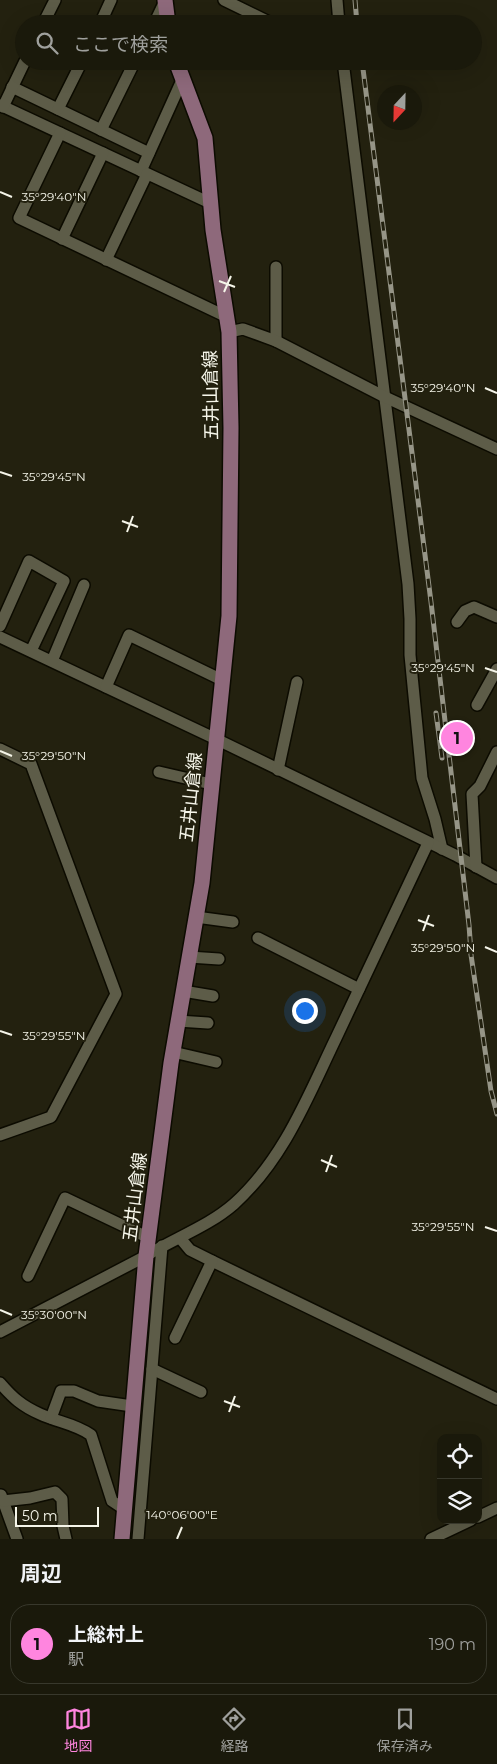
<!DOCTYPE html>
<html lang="ja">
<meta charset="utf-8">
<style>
body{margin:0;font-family:Montserrat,"Noto Sans JP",sans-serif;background:#232214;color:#f1f3f6}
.controls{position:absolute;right:15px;bottom:15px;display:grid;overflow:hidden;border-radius:10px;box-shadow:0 5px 20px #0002}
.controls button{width:45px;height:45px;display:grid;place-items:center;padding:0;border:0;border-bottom:1px solid #38382c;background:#1a190b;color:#f1f3f6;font:25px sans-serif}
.compass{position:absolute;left:377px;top:85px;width:45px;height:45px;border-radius:50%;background:#1a190b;box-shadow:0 5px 20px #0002;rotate:202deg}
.scale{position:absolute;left:15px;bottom:12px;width:84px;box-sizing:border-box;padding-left:5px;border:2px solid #f5f5e9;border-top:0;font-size:14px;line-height:18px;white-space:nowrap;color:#f5f5e9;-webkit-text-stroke:4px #23210f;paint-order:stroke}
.you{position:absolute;left:304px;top:1010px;width:18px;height:18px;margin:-12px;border:4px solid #fff;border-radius:50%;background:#1a73e8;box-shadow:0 0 0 8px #1a73e833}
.badge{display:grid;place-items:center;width:32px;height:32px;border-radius:50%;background:#ff85df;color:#111;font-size:16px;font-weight:700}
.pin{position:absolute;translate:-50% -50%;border:2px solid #fff;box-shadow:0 1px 5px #0006}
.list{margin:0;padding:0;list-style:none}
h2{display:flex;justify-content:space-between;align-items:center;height:65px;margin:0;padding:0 20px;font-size:21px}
h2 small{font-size:16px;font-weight:400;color:#9fa09d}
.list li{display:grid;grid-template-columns:32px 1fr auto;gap:15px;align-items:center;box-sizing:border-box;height:80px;margin:0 10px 10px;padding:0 10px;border:1px solid #38382c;border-radius:20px}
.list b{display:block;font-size:19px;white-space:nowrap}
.list p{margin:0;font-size:16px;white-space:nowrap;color:#9fa09d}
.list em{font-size:16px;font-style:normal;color:#9fa09d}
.icon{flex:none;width:28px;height:28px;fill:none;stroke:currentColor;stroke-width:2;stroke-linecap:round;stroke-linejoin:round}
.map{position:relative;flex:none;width:497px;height:1539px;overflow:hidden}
.search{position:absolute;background:#1a190b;box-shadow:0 5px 20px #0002;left:15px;right:15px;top:15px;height:55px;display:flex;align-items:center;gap:12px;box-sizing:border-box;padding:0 18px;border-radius:28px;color:#9fa09d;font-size:19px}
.sheet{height:155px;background:#1a190b}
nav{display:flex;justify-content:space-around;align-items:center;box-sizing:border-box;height:70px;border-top:1px solid #38382c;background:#1a190b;font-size:14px;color:#9fa09d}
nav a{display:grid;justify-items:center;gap:2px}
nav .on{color:#ff85df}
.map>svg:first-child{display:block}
</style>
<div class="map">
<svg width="497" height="1539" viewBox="0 0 497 1539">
<rect width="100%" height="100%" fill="#23210f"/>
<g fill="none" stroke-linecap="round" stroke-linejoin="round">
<g stroke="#0c0b00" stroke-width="14">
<g id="minor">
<path d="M224 0 273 24"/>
<path d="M337 0 339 24"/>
<path d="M43 24 55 0"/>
<path d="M100 24 111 0"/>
<path d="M154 24 165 1"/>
<path d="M343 61 408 584 410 619V655L422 778 435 819 442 849"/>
<path d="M12 87 149 153"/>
<path d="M0 105 210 203"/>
<path d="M3 107 25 61"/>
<path d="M58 109 82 61"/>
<path d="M101 130 135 61"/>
<path d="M60 133 19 218 227 317"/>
<path d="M141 171 183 78"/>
<path d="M62 239 103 153"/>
<path d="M106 260 147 174"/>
<path d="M276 267V341"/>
<path d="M229 332 243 329 276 341 385 397 497 449"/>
<path d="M457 622 465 611 474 607 497 617"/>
<path d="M0 626 29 561 64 581 31 651"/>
<path d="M0 637 216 739 455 855 497 878"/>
<path d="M52 661 84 585"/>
<path d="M106 687 129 635 222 680"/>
<path d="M477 705 497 669"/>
<path d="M0 749 31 764 116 994 51 1117 0 1135"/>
<path d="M278 770 297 682"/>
<path d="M159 772 211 784"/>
<path d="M476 867 472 794 480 786 497 752"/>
<path d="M196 917 233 922"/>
<path d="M258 938 359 989"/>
<path d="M189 957 219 959"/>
<path d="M183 991 213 996"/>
<path d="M178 1021 208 1023"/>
<path d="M173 1052 216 1062"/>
<path d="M180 1238 190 1250 212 1261 497 1399"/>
<path d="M28 1276 65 1198 149 1238"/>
<path d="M0 1332 146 1256C175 1238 209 1226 234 1204 284 1159 308 1096 336 1038 367 973 398 908 428 843"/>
<path d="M175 1338 212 1261"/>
<path d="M152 1369 201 1392"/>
<path d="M0 1383C13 1398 22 1406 40 1414 57 1422 76 1424 91 1435L112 1501 124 1509"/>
<path d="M51 1418 61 1391H74L98 1401 132 1406"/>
<path d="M1 1495 17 1539"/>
<path d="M3 1501 30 1498 55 1492 62 1499 63 1526 66 1539"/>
<path d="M478 1517 497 1508"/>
<path d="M138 1539 162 1246"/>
<path d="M431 1539 471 1520"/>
</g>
</g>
<g stroke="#0c0b00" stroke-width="18">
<g id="major">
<path d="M165 0 168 24"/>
<path d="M122 1539 146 1256 171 1063 202 883 229 616 231 428 229 332 213 230 205 138 176 61"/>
</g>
</g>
<use href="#minor" stroke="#5d5c48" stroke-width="11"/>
<use href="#major" stroke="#8e697b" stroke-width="15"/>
<g stroke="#969587" stroke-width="5">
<g id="rail">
<path d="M355 0 357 24"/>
<path d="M362 61 431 602 469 925 471 953"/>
<path d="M436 713 442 758"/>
<path d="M470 948 491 1091 497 1114"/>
</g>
</g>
<use href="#rail" stroke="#23210f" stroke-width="3" stroke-dasharray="9" stroke-linecap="butt"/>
</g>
<path fill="none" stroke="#f5f5e9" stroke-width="2" d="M0 192 12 197M219 281 235 287M224 292 231 276M485 388 497 393M0 472 12 476M122 521 138 527M127 532 133 516M485 668 497 672M0 751 12 756M418 920 434 926M423 931 429 915M485 947 497 952M0 1031 12 1035M321 1160 337 1167M326 1172 332 1155M485 1227 497 1231M0 1310 12 1315M224 1401 240 1407M229 1412 235 1396M177 1539 182 1527"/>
<g text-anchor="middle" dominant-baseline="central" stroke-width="4" stroke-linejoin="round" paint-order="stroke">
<g font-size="18" fill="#f5f5e9" stroke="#23210f">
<text transform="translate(211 395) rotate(-91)">五井山倉線</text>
<text transform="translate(191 797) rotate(-84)">五井山倉線</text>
<text transform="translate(135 1197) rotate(-83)">五井山倉線</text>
</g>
</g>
<g font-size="12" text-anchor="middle" fill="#f5f5e9" stroke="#23210f" stroke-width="4" stroke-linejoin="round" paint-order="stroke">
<text x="54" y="201">35°29'40"N</text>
<text x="443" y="392">35°29'40"N</text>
<text x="54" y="481">35°29'45"N</text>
<text x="443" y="672">35°29'45"N</text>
<text x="54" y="760">35°29'50"N</text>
<text x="443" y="952">35°29'50"N</text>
<text x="54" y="1040">35°29'55"N</text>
<text x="443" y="1231">35°29'55"N</text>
<text x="54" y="1319">35°30'00"N</text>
<text x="182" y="1519">140°06'00"E</text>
</g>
</svg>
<div class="controls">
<button><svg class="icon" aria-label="locate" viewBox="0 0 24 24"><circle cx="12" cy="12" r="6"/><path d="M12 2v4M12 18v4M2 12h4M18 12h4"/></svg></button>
<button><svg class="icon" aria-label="layers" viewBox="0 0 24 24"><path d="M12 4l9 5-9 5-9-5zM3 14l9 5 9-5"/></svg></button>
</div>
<svg class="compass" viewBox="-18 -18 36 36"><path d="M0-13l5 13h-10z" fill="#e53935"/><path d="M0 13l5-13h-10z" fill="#9fa09d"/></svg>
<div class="scale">50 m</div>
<div class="you"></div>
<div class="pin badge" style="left:457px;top:738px">1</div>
<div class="search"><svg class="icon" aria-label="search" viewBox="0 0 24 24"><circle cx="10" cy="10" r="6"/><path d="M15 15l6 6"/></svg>ここで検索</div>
</div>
<section class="sheet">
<h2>周辺<small></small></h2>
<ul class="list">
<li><span class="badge">1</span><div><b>上総村上</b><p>駅</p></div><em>190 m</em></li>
</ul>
</section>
<nav>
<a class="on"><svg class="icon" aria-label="map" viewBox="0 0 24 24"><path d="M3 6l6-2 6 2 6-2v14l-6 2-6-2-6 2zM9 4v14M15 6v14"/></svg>地図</a>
<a><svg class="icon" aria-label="directions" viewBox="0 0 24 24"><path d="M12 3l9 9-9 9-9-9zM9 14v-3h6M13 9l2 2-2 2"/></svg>経路</a>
<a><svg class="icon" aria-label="saved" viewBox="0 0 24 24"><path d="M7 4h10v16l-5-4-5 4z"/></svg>保存済み</a>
</nav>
